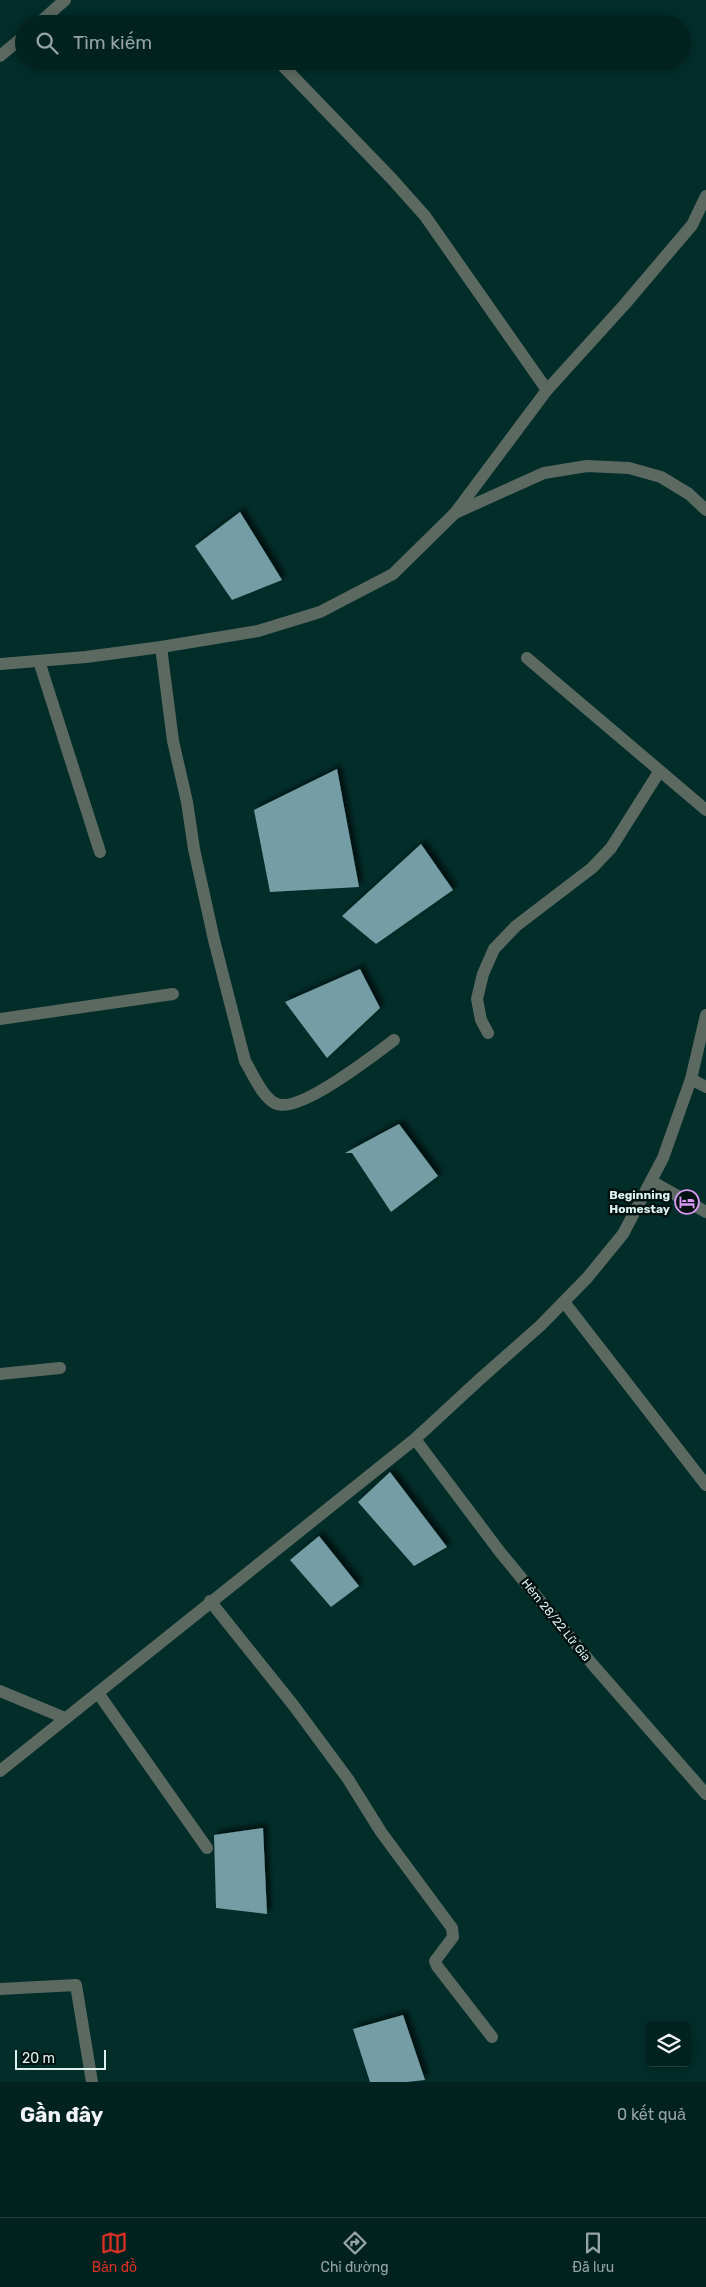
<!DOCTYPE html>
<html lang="vi">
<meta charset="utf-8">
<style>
body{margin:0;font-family:Rubik,sans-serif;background:#102f2c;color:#f1f3f6}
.controls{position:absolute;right:15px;bottom:15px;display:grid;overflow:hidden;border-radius:5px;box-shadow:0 2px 12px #0003}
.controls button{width:45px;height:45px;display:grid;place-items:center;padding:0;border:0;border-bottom:1px solid #233f3d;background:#02221f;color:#f1f3f6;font:25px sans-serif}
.scale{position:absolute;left:15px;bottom:12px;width:91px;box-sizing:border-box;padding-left:5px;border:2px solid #dcf2ef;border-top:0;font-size:14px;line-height:18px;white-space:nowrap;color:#dcf2ef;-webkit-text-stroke:4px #031210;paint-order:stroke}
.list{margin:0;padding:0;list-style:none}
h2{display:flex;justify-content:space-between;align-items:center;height:65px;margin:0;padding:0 20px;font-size:21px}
h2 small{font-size:16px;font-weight:400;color:#96a4a4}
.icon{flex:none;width:28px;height:28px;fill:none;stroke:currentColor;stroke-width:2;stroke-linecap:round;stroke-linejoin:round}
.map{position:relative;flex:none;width:706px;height:2082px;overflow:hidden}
.search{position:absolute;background:#02221f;box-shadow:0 2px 12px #0003;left:15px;right:15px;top:15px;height:55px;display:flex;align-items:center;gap:12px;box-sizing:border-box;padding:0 18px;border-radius:28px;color:#96a4a4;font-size:19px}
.sheet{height:135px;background:#02221f}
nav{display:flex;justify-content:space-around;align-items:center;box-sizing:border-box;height:70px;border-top:1px solid #233f3d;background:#02221f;font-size:14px;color:#96a4a4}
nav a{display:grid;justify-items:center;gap:2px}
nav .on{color:#d93025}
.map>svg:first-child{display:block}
</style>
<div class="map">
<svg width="706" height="2082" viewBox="0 0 706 2082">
<defs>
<filter id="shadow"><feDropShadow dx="4.5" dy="-4.5" stdDeviation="2.5" flood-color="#0009"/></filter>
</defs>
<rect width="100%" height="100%" fill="#022d29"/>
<g fill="#759da5" filter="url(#shadow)">
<path d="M240 512 282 580 232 600 195 546Z"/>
<path d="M337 769 359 887 270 892 254 810Z"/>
<path d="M421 844 453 890 376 944 342 916Z"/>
<path d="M360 969 380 1008 327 1058 285 1002Z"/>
<path d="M399 1124 438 1176 391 1212 352 1153H345Z"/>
<path d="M390 1472 447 1547 414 1566 358 1502Z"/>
<path d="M319 1536 359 1586 331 1607 290 1560Z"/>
<path d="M263 1828 267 1914 216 1908 214 1835Z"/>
<path d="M403 2015 425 2080 407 2082H370L353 2029Z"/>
</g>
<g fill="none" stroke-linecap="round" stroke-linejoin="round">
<g stroke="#5b6961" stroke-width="12">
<path d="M283 66 392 179 425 216 547 390"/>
<path d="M455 513 547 390 625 304 692 225 706 196"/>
<path d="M161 647 173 741 187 802 194 849 214 940 245 1061C253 1074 263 1099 277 1104 300 1113 374 1055 394 1040"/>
<path d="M527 658 706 810"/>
<path d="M39 661 100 852"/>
<path d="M0 1019 173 994"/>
<path d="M488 1033 481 1020 477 999 483 974 494 949 516 926 592 868 611 848 659 772"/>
<path d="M691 1079 706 1087"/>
<path d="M651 1181 706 1212"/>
<path d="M564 1302 706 1485"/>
<path d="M0 1374 60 1368"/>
<path d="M415 1439 500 1552 593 1665 706 1794"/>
<path d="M210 1601 294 1706 348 1779 381 1832 452 1928 453 1937 435 1961 437 1966 492 2037"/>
<path d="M0 1691 65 1718"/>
<path d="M98 1693 207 1848"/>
</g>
<g stroke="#5b6961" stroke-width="12">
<path d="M38 24 65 0"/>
<path d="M0 56 24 36"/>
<path d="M0 664 86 657 161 647 258 631 320 612 393 574 455 513 544 473 587 466 629 468 661 477 689 494 706 510"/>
<path d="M0 1771 415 1439 480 1379 540 1326 587 1278 623 1234 663 1158 691 1079 706 1015"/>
<path d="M0 1989 76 1985 92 2082"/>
</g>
</g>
<defs>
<g id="hotel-ring" transform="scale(1.25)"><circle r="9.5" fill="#031210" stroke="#db99f5" stroke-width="1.5"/><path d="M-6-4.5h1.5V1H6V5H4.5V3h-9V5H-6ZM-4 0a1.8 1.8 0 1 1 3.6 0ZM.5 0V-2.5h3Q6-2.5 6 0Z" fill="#db99f5"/></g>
</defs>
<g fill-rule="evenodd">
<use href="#hotel-ring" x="687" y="1202"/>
</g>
<g text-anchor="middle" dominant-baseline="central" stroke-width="5" stroke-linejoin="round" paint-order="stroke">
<g font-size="12" font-weight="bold" fill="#dcf2ef" stroke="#031210" text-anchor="end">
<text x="670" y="1195">Beginning<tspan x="670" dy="14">Homestay</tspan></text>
</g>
<g font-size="12" fill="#dcf2ef" stroke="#031210">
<text transform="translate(556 1620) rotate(51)">Hẻm 28/22 Lữ Gia</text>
</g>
</g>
</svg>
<div class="controls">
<button><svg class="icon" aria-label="layers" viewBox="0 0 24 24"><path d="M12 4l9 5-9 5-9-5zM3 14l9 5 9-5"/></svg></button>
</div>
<div class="scale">20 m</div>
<div class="search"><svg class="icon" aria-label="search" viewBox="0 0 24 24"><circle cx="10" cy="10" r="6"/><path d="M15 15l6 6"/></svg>Tìm kiếm</div>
</div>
<section class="sheet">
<h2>Gần đây<small>0 kết quả</small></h2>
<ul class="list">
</ul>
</section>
<nav>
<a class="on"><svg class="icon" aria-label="map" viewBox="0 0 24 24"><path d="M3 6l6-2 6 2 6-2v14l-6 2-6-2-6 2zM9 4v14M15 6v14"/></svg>Bản đồ</a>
<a><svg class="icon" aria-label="directions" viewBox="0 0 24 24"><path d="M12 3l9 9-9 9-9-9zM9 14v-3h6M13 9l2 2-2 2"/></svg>Chỉ đường</a>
<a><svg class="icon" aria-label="saved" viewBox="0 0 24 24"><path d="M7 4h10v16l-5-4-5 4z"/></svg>Đã lưu</a>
</nav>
